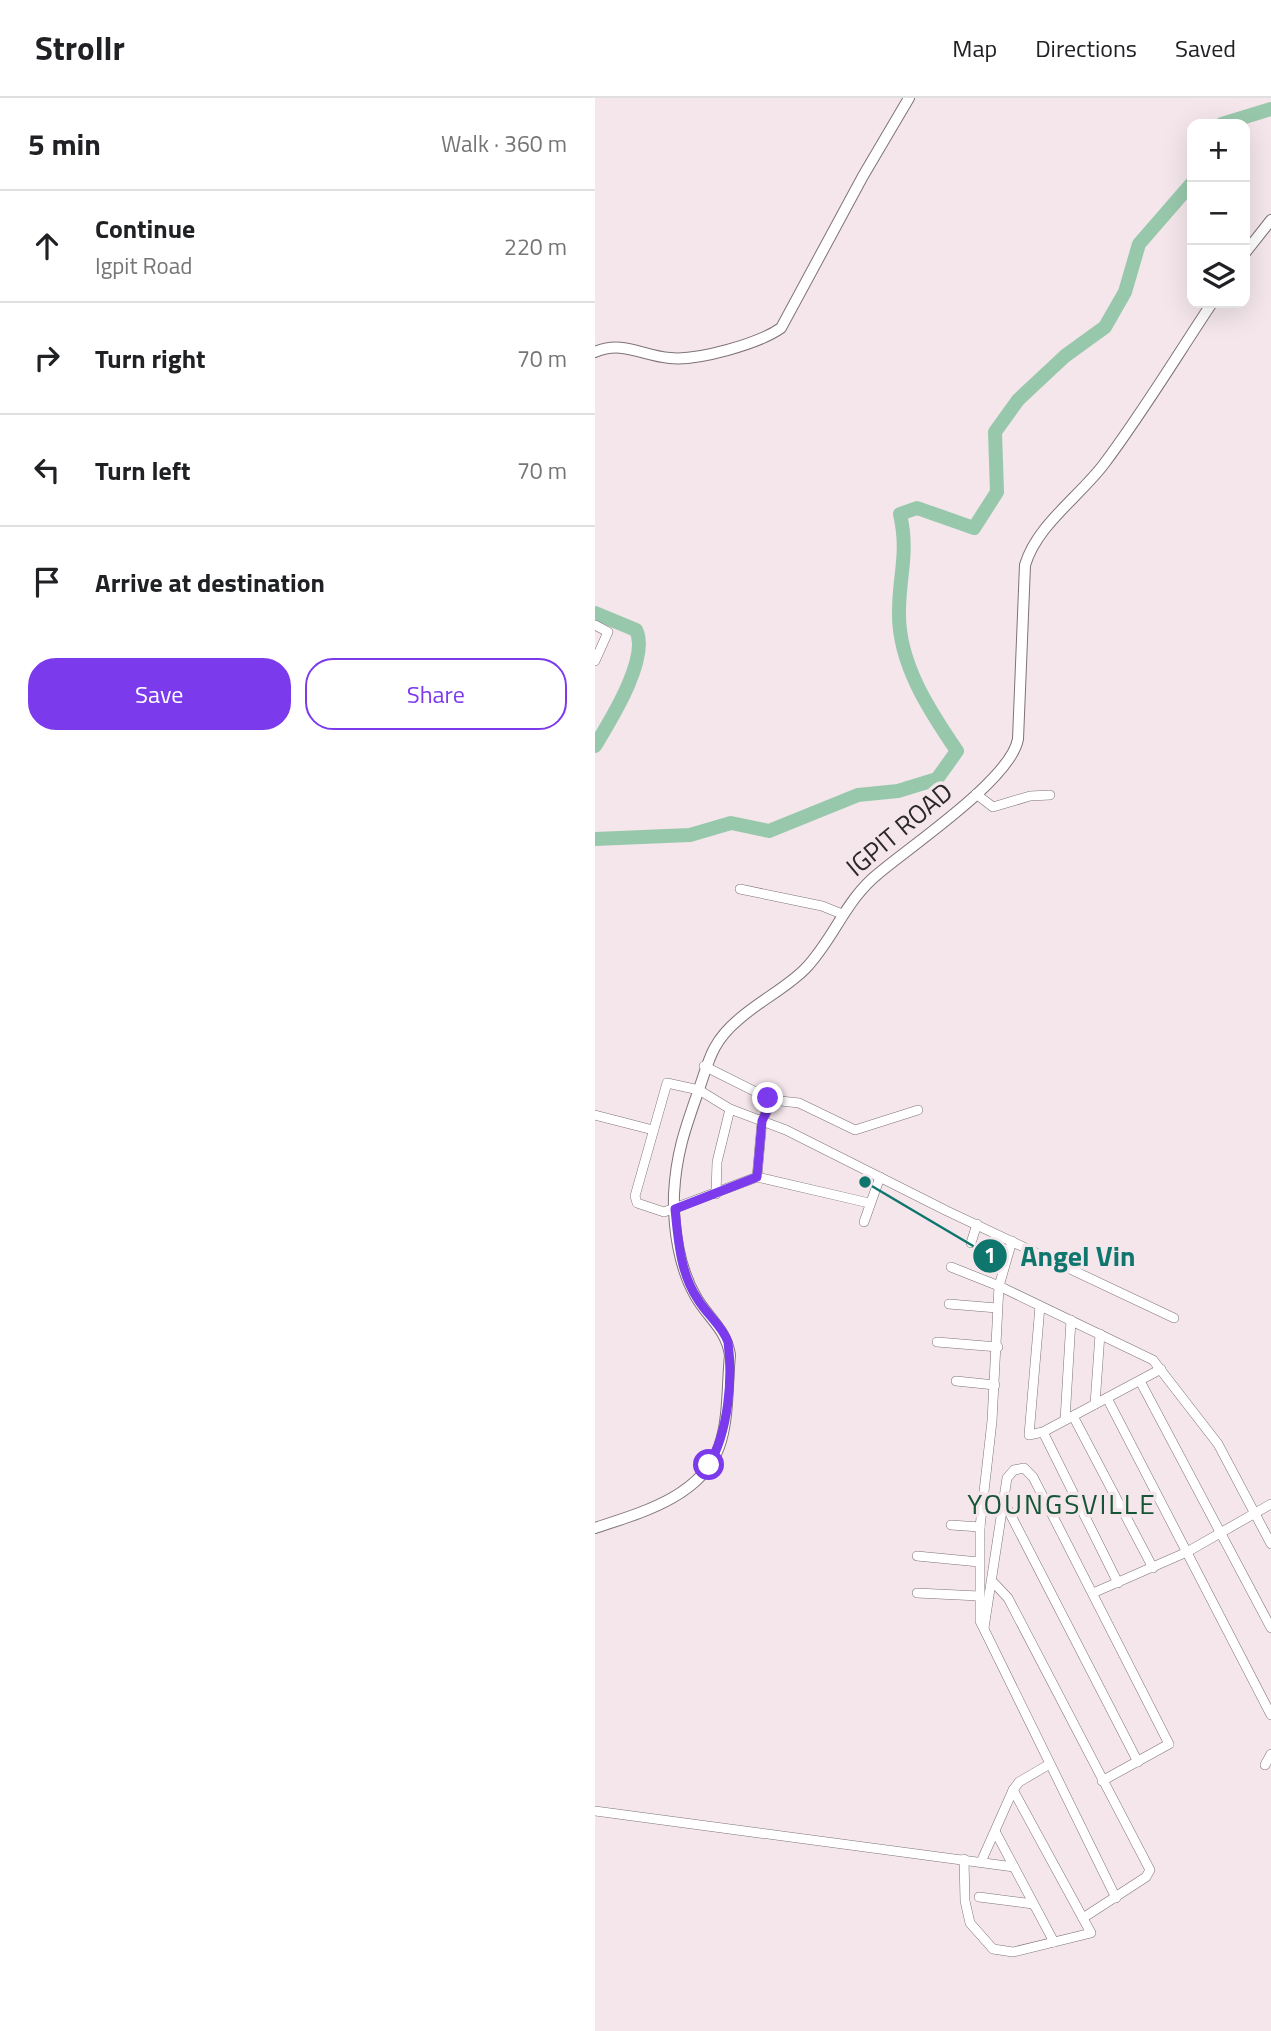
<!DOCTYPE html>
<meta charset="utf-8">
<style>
body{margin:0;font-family:"Titillium Web",sans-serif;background:#f6f6f6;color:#202124}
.controls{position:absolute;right:21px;top:21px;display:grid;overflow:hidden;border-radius:14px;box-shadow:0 7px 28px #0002}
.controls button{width:63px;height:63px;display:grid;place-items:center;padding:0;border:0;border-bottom:2px solid #e0e0e0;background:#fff;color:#202124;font:35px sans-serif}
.stop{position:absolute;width:21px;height:21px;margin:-16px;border:5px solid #7c3aed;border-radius:50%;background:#fff}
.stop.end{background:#7c3aed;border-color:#fff;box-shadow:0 2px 7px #0008}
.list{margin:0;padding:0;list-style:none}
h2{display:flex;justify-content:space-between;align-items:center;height:91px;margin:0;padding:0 28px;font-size:30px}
h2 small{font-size:23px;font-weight:400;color:#757577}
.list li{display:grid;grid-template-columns:46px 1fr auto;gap:21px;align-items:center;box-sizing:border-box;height:112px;padding:0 28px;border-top:2px solid #e0e0e0}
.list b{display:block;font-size:26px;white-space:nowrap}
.list p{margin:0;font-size:23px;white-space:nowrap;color:#757577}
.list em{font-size:23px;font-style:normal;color:#757577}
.actions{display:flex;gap:14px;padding:21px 28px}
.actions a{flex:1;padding:16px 0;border:2px solid #7c3aed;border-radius:28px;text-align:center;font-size:24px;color:#7c3aed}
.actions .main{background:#7c3aed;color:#fff}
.icon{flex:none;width:38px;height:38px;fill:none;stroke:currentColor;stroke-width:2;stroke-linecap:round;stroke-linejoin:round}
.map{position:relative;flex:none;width:676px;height:1933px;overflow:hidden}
header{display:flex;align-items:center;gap:42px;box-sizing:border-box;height:98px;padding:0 35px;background:#fff;border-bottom:2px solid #e0e0e0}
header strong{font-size:33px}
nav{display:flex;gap:38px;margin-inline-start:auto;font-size:24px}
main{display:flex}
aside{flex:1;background:#fff}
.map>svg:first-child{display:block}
</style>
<header>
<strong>Strollr</strong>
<nav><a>Map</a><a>Directions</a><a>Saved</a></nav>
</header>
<main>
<aside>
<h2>5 min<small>Walk · 360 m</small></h2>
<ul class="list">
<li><svg class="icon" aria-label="ahead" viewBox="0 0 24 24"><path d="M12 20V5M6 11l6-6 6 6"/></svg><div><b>Continue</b><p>Igpit Road</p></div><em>220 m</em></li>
<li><svg class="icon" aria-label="right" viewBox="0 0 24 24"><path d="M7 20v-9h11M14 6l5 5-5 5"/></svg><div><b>Turn right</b></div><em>70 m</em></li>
<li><svg class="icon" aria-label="left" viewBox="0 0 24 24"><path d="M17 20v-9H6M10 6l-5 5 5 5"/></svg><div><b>Turn left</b></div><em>70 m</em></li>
<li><svg class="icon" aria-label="arrive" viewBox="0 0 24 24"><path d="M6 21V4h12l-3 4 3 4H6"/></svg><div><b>Arrive at destination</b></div></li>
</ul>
<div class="actions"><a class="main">Save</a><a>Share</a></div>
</aside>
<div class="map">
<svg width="676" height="1933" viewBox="0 0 676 1933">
<rect width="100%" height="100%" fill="#f4e6ea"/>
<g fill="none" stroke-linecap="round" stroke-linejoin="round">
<g stroke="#98c8ac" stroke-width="14">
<path d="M627 26 676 11"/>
<path d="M0 515 41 532C55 560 15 623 0 648"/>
<path d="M0 741 95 737 136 725 174 733 263 697 303 693 342 681 362 653C334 612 303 565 304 514 304 476 314 456 305 416L322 410 379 430 402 394 400 334 423 302 470 258 510 229 530 194 544 146 597 85"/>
</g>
<g stroke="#7f7376" stroke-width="10">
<g id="minor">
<path d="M0 527 13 534 0 563"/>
<path d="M381 696 398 709 435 698 455 697"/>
<path d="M145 791 227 808 247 816"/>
<path d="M109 968 177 1002 167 1023 162 1079"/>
<path d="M177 1002 204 1005 260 1032 323 1012"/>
<path d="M0 1017 58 1032"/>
<path d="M121 1096 122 1064 135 1011"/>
<path d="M274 1105 162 1079 69 1114 42 1105 40 1098 72 985 104 992 135 1011 191 1032 352 1113 579 1220"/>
<path d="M269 1124 285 1079"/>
<path d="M417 1143 404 1188 397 1323 385 1429V1523L521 1800"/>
<path d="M376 1145 382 1126"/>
<path d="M356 1169 404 1188 558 1262 623 1346 676 1446"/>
<path d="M354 1206 402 1210"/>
<path d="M445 1208 434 1337 448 1334 566 1271"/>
<path d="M342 1244 403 1249"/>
<path d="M361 1283 400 1287"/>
<path d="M545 1283 676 1530"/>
<path d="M512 1300 676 1617"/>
<path d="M500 1306 505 1236"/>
<path d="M478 1318 558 1470"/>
<path d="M470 1322 476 1222"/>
<path d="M448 1334 523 1485"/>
<path d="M408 1402 543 1664"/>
<path d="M356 1427 385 1429"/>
<path d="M322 1458 384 1464"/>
<path d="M397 1483 413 1500 555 1772 551 1779 488 1820"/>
<path d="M322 1495 384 1498"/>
<path d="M498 1495 592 1454 676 1406"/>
<path d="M389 1530 412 1380 419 1372 429 1370 438 1379 574 1646 507 1683"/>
<path d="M670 1667 676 1656"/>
<path d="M0 1713 419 1769"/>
<path d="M401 1735 459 1844"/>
<path d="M369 1761 370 1803 375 1825 398 1851 418 1854 496 1835 418 1692"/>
<path d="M386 1764 418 1692 424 1684 453 1667"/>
<path d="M384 1799 438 1806"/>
</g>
</g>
<g stroke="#7f7376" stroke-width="12">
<g id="tertiary">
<path d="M650 155 676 122"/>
<path d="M0 254C28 242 47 258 75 260 102 263 163 246 186 230L268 78 314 0"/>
<path d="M0 1430C45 1415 106 1399 124 1349 134 1322 132 1286 135 1257 131 1231 113 1220 101 1199 84 1170 78 1130 79 1096 81 1056 90 1031 103 994 114 963 116 945 143 922 164 903 190 891 210 871 239 841 250 802 284 775 317 747 416 681 423 641L430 467C442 427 484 399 509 366 548 314 581 259 617 205"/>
</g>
</g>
<use href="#minor" stroke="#fff" stroke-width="9"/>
<use href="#tertiary" stroke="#fff" stroke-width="10"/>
</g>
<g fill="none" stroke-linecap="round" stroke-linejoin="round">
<path stroke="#7c3aed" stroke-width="9" d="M114 1367C133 1334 138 1282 133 1244 127 1227 111 1216 102 1200 85 1174 83 1141 80 1111L162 1079 167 1023 177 1002 173 1000"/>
</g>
<g text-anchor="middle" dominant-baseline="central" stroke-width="7" stroke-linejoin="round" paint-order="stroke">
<g font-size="26" fill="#2c2728" stroke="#f4e6ea">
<text transform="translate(304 731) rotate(-40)">IGPIT ROAD</text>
</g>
<g font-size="28" letter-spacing="2" fill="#155436" stroke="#f4e6ea">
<text x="467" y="1405">YOUNGSVILLE</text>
</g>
</g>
<path fill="none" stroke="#0f766e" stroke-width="2.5" d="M270 1084L395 1158"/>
<g fill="#0f766e" stroke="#f4e6ea" stroke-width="2.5">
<circle cx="270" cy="1084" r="7"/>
<circle cx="395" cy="1158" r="18"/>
</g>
<g font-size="21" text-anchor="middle" font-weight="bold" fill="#fff">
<text x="395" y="1165">1</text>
</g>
<g font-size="28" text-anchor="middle" font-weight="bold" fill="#0f766e" stroke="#f4e6ea" stroke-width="7" stroke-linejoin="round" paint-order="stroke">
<text x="483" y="1168">Angel Vin</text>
</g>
</svg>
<div class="controls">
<button>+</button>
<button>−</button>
<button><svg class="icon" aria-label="layers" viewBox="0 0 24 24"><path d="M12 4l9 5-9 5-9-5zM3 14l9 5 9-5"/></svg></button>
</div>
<div class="stop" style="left:114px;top:1367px"></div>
<div class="stop end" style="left:173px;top:1000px"></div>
</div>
</main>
